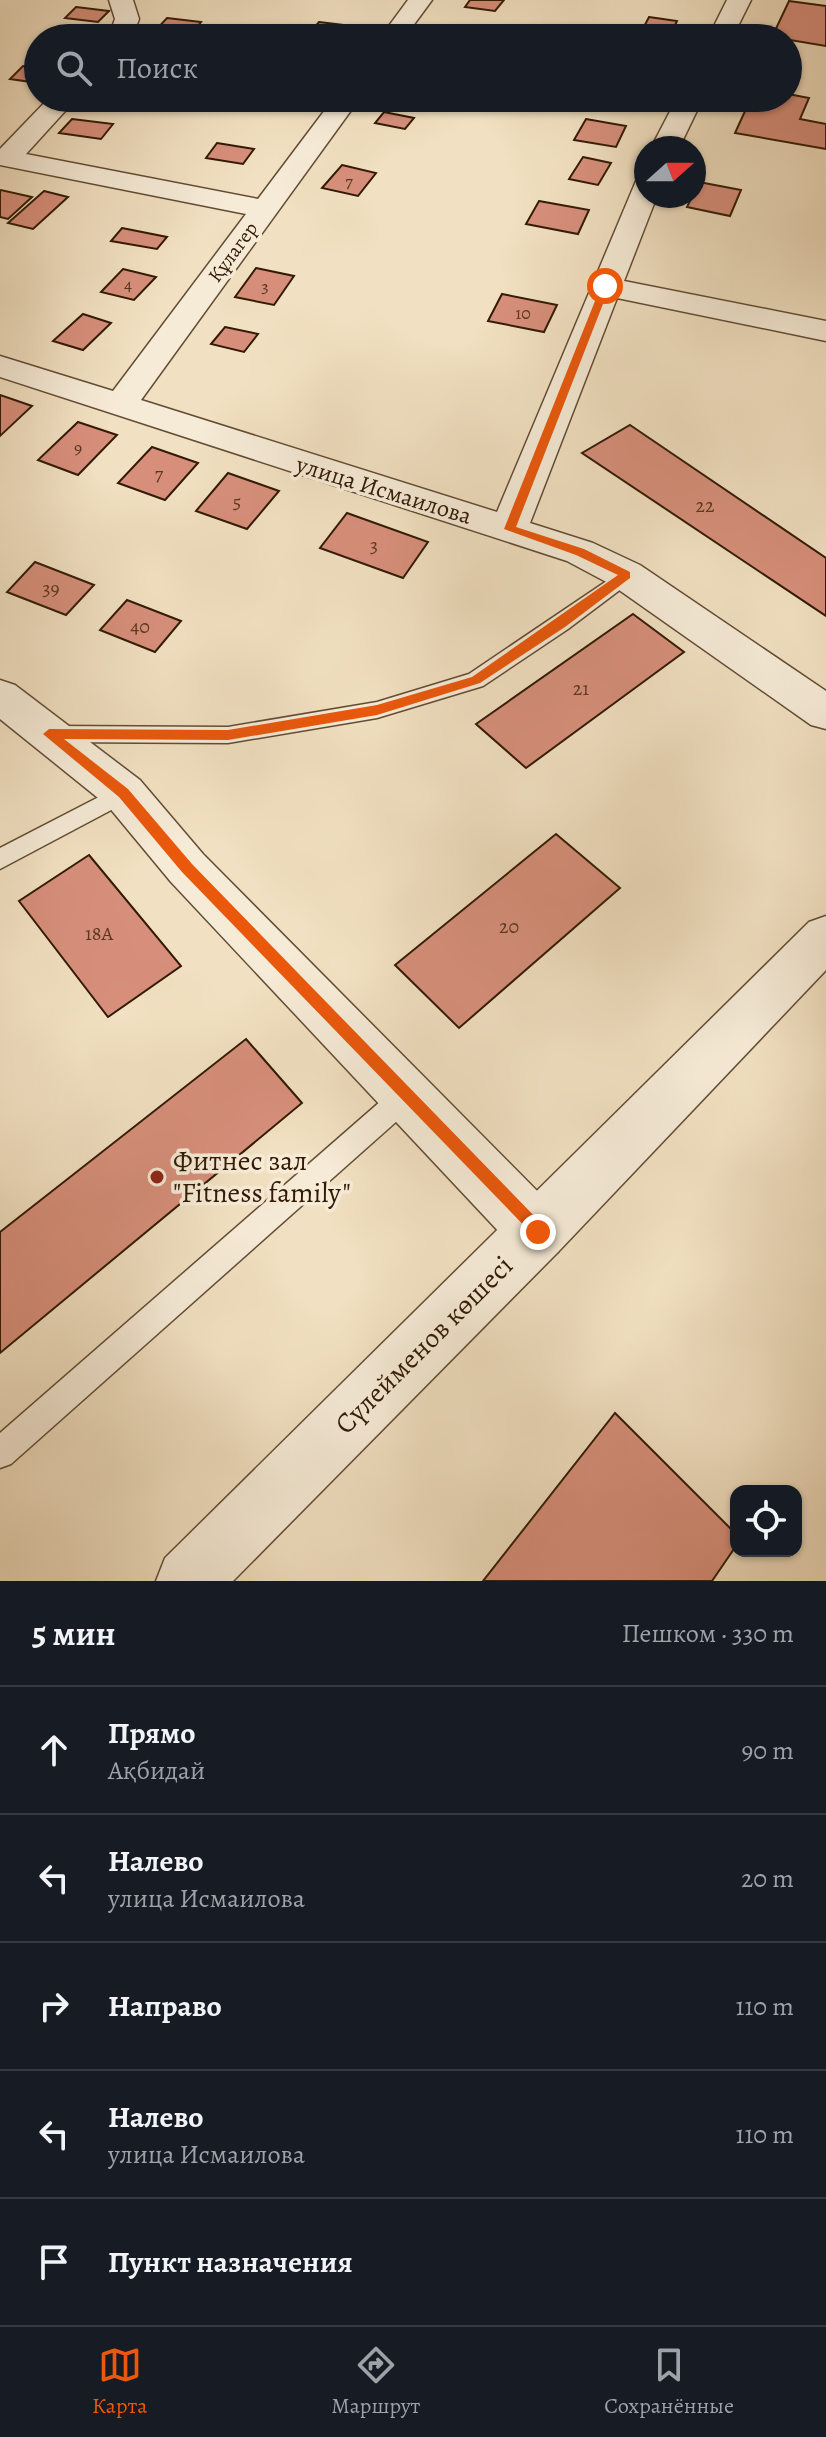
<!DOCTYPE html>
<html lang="ru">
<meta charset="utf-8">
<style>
body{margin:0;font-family:Alegreya,serif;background:#20242c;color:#f1f3f6}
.controls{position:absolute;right:24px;bottom:24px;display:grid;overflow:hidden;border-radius:16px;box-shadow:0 2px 6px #0004}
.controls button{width:72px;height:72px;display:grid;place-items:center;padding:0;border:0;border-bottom:2px solid #363941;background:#171b24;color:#f1f3f6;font:40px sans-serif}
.compass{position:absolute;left:634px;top:136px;width:72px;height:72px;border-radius:50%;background:#171b24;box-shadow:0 2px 6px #0004;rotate:69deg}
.stop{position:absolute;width:24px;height:24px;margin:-18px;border:6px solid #ea580c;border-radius:50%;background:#fff}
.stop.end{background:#ea580c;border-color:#fff;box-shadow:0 2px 8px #0008}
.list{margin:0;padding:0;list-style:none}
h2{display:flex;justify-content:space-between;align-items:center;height:104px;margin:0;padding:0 32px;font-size:34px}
h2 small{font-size:26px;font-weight:400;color:#9ea1a6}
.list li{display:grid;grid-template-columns:52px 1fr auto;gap:24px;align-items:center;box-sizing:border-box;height:128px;padding:0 32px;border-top:2px solid #363941}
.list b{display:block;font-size:30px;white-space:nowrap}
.list p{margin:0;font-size:26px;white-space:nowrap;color:#9ea1a6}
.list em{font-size:26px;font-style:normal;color:#9ea1a6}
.icon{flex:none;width:44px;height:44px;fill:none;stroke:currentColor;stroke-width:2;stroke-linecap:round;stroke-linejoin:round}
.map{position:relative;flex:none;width:826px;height:1581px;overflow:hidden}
.search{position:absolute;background:#171b24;box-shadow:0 2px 6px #0004;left:24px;right:24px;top:24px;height:88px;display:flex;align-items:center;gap:20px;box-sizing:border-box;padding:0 28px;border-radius:44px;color:#9ea1a6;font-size:30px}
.sheet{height:744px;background:#171b24}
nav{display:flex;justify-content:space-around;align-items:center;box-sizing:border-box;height:112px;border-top:2px solid #363941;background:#171b24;font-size:22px;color:#9ea1a6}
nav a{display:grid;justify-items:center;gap:4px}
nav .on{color:#ea580c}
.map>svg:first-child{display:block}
</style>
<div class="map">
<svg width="826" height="1581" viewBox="0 0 826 1581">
<rect width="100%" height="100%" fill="#f1e0c1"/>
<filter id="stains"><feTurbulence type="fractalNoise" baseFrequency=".0025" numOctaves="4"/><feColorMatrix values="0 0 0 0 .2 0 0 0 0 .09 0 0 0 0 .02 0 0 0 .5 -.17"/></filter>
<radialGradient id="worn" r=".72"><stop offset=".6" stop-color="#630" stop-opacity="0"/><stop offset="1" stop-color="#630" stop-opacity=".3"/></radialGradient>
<g fill="#d78f7b" stroke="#321a05" stroke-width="2">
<path d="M470 0H504L495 11 465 7Z"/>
<path d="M789 1 826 6V46L772 37Z"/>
<path d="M76 7 109 11 98 22 65 18Z"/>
<path d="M649 17 677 21 669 38H638Z"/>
<path d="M167 18 201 22 189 37 154 32Z"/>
<path d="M319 22 344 25 336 35 311 31Z"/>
<path d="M448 28 493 34 490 38H441Z"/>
<path d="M23 66 38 69V83L10 79Z"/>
<path d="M788 94 809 98 800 119 826 124V149L735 133 751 98H788Z"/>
<path d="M94 98H131L121 109 88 104Z"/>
<path d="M603 98H645L641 105Z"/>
<path d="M384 112 414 118 405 129 375 123Z"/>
<path d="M72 119 113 124 101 139 59 133Z"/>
<path d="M586 119 626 126 616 147 574 140Z"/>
<path d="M217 143 254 149 243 164 206 158Z"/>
<path d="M583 157 611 163 598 185 569 179Z"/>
<path d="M342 165 376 173 358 196 322 188Z"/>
<path d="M699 182 741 190 730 216 687 207Z"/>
<path d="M0 191 1 190 32 197 8 219 0 217Z"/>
<path d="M44 191 68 197 33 229 8 223Z"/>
<path d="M539 201 589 210 578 234 526 224Z"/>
<path d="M122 228 167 237 157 249 111 241Z"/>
<path d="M256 268 294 276 274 305 235 297Z"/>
<path d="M123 269 156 277 134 300 101 292Z"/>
<path d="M502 294 557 305 544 332 488 321Z"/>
<path d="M83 314 111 323 83 350 53 341Z"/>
<path d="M225 327 258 334 244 352 211 344Z"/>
<path d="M0 395 32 406 0 436Z"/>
<path d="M78 422 117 435 78 475 38 460Z"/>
<path d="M630 425 826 558V616L582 453Z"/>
<path d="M152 447 198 463 165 500 118 483Z"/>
<path d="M228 473 279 491 247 529 196 511Z"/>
<path d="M347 513 428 542 403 578 320 548Z"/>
<path d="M35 562 94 585 66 615 7 592Z"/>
<path d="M127 600 181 621 155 652 100 630Z"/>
<path d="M633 614 684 652 526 768 476 724Z"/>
<path d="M556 834 620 888 459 1028 395 965Z"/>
<path d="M89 855 181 966 108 1017 19 901Z"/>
<path d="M246 1039 302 1103 0 1353V1232Z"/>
<path d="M615 1413 736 1534V1546L712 1581H483Z"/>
</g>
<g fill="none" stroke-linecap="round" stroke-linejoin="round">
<g stroke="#624c34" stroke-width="3">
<g id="service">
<path d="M626 568 633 570 636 575 633 580 568 629 483 686 377 718 228 743 51 742 40 734 51 726 228 727 377 702 469 674Z"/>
<path d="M124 784 132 787 135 793 132 799 0 869V848Z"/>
<path d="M406 1083 415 1087 419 1096 415 1105 11 1464 0 1468V1433L397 1087Z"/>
</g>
</g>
<g stroke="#624c34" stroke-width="3">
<g id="minor">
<path d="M109 0H133L139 19 132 38H108L115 19Z"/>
<path d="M408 0H432L404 38H380Z"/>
<path d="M727 0H751L732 38H708Z"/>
<path d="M49 98H77L26 154 258 199 334 98H360L141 400 497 512 636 181 646 179V196H657L624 281 826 321V341L617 298 530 523 593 543 640 565 826 691V729L811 725 612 585 567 561 0 377V356L113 391 246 214 0 165V149Z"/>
<path d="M677 98H703L679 148H651Z"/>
<path d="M0 680 15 685 140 780 203 854 558 1212 566 1232 558 1252 538 1260 518 1252 171 882 108 806 0 719Z"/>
</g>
</g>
<g stroke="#624c34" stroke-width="3">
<path id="tertiary" d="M826 916V970L558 1252 233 1581H156L165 1558 809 922Z"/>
</g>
<use href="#service" fill="#f6ebd7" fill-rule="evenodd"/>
<use href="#minor" fill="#f6ebd7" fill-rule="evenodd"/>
<use href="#tertiary" fill="#f6ebd7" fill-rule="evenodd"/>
</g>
<path fill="#ea580c" d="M605 283 610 286 516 527 584 549 630 572V578L565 627 480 683 377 715 228 740 64 739 128 789 192 864 544 1226V1237L538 1240 182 872 119 797 43 734 49 729 228 730 377 705 472 677 618 575 576 555 504 529 601 286Z"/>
<circle fill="#8f2418" stroke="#f6ebd7" stroke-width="3" cx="157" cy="1177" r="8"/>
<g text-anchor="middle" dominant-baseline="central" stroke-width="7" stroke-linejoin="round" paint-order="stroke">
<g font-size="18" fill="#5b3722">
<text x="349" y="181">7</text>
<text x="128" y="284">4</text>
<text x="265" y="286">3</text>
<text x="523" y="313">10</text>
<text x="78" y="448">9</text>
</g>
<g font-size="20" fill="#321a05" stroke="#f6ebd7">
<text transform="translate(233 252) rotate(-54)">Құлагер</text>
</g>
<g font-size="20" fill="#5b3722">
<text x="159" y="473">7</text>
<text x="237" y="501">5</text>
<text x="705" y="505">22</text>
<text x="374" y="545">3</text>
<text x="51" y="588">39</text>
<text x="140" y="626">40</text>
<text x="581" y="688">21</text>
<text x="509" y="926">20</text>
<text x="99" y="933">18А</text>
</g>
<g font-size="24" fill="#321a05" stroke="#f6ebd7">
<text transform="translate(384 490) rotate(17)">улица Исмаилова</text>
</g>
<g font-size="28" fill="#321a05" stroke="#f6ebd7" text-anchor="start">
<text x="173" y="1161">Фитнес зал<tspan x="173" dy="32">"Fitness family"</tspan></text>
</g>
<g font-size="28" fill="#321a05" stroke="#f6ebd7">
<text transform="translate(424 1345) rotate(-45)">Сүлейменов көшесі</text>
</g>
</g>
<rect width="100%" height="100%" filter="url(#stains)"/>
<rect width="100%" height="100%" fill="url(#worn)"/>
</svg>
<div class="controls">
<button><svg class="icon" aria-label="locate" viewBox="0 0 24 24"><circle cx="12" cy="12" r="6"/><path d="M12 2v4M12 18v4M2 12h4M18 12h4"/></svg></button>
</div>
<svg class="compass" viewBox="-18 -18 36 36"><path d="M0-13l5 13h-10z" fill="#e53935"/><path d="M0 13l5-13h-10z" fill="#9ea1a6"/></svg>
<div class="stop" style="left:605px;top:286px"></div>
<div class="stop end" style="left:538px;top:1232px"></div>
<div class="search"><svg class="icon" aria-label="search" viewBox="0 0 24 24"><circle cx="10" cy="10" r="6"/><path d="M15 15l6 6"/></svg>Поиск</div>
</div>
<section class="sheet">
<h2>5 мин<small>Пешком · 330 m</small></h2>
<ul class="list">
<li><svg class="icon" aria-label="ahead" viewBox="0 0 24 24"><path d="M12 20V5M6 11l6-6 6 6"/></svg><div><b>Прямо</b><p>Ақбидай</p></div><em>90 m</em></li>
<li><svg class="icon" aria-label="left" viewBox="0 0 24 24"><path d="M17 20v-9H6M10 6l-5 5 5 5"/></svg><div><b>Налево</b><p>улица Исмаилова</p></div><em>20 m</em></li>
<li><svg class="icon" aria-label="right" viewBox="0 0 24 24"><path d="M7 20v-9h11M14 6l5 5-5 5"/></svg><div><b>Направо</b></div><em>110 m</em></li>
<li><svg class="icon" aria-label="left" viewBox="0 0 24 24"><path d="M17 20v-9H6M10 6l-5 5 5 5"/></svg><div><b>Налево</b><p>улица Исмаилова</p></div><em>110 m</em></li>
<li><svg class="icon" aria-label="arrive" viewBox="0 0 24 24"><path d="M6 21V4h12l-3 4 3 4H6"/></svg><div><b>Пункт назначения</b></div></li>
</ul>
</section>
<nav>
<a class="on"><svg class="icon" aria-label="map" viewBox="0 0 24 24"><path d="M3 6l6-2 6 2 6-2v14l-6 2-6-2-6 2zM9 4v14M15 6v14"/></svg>Карта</a>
<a><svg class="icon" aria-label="directions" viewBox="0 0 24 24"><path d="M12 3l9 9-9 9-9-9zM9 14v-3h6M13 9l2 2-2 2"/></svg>Маршрут</a>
<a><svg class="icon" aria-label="saved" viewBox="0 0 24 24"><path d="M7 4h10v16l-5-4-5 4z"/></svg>Сохранённые</a>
</nav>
